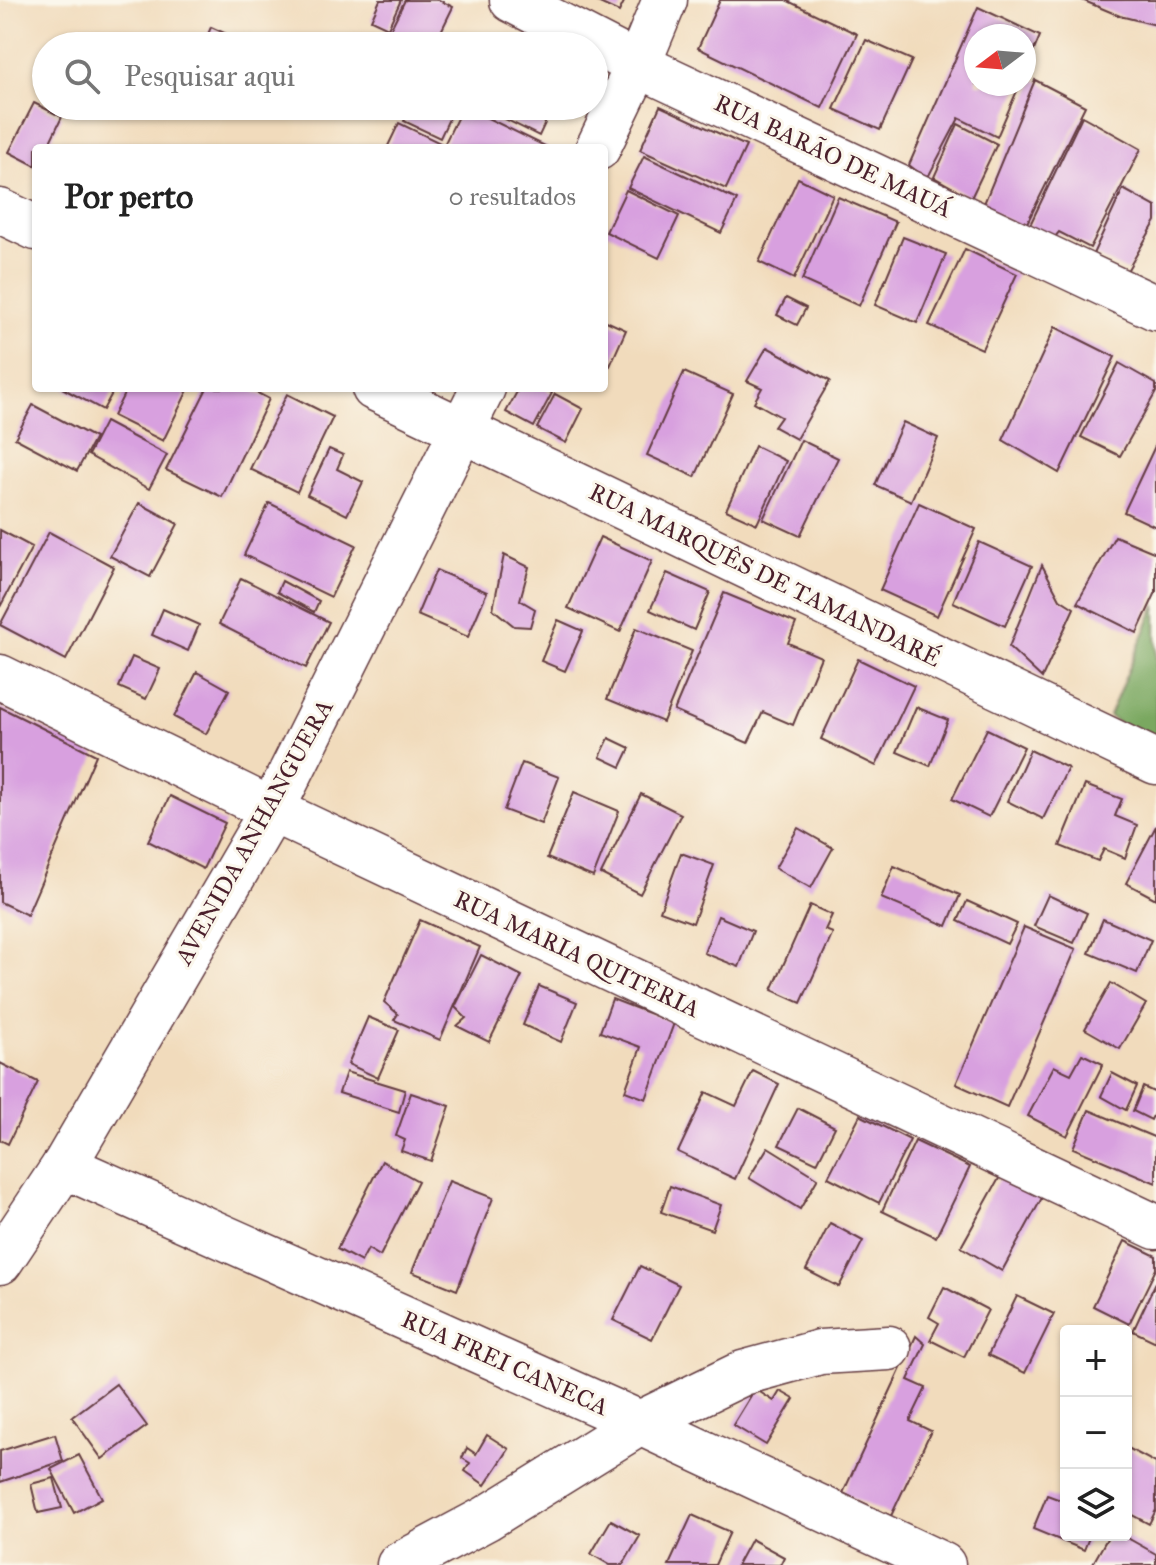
<!DOCTYPE html>
<html lang="pt">
<meta charset="utf-8">
<style>
body{margin:0;font-family:"IM FELL Great Primer",serif;background:#f2f2f2;color:#222}
.controls{position:absolute;right:24px;bottom:24px;display:grid;overflow:hidden;border-radius:8px;box-shadow:0 2px 6px #0004}
.controls button{width:72px;height:72px;display:grid;place-items:center;padding:0;border:0;border-bottom:2px solid #e0e0e0;background:#fff;color:#222;font:40px sans-serif}
.compass{position:absolute;left:964px;top:24px;width:72px;height:72px;border-radius:50%;background:#fff;box-shadow:0 2px 6px #0004;rotate:254deg}
.list{margin:0;padding:0;list-style:none}
h2{display:flex;justify-content:space-between;align-items:center;height:104px;margin:0;padding:0 32px;font-size:34px}
h2 small{font-size:26px;font-weight:400;color:#767676}
.icon{flex:none;width:44px;height:44px;fill:none;stroke:currentColor;stroke-width:2;stroke-linecap:round;stroke-linejoin:round}
.map{position:relative;flex:none;width:1156px;height:1565px;overflow:hidden}
.search{position:absolute;background:#fff;box-shadow:0 2px 6px #0004;left:32px;top:32px;width:576px;height:88px;display:flex;align-items:center;gap:20px;box-sizing:border-box;padding:0 28px;border-radius:44px;color:#767676;font-size:30px}
.panel{position:absolute;background:#fff;box-shadow:0 2px 6px #0004;left:32px;top:144px;width:576px;height:248px;border-radius:8px}
.map>svg:first-child{display:block}
</style>
<div class="map">
<svg width="1156" height="1565" viewBox="0 0 1156 1565">
<rect width="100%" height="100%" fill="#fbf7ec"/>
<filter id="ink" filterUnits="userSpaceOnUse"><feTurbulence type="fractalNoise" baseFrequency=".0125" numOctaves="2"/><feDisplacementMap in="SourceGraphic" scale="16" xChannelSelector="R" yChannelSelector="G"/><feConvolveMatrix kernelMatrix="1 2 1 2 8 2 1 2 1" color-interpolation-filters="sRGB"/></filter>
<filter id="wash" filterUnits="userSpaceOnUse"><feTurbulence type="fractalNoise" baseFrequency=".006" numOctaves="4" result="noise"/><feDisplacementMap in="SourceGraphic" scale="32" xChannelSelector="R" yChannelSelector="G"/><feGaussianBlur stdDeviation="1.8" result="paint"/><feColorMatrix in="noise" values="0 0 0 0 0 0 0 0 0 0 0 0 0 0 0 0 0 1.4 0 .05"/><feComposite in="paint" operator="in"/></filter>
<g filter="url(#wash)">
<rect width="100%" height="100%" fill="#f1dbbc"/>
<path fill="#7aa860" stroke="#626446" stroke-width="2" d="M1156 605V749L1109 716Z"/>
<g id="blocks">
<g fill="#d8a0df">
<path d="M380 0H401L388 28 371 20Z"/>
<path d="M405 0H439L453 7 434 46H382Z"/>
<path d="M593 0H625L619 12Z"/>
<path d="M720 0H786L857 34 822 108 698 48Z"/>
<path d="M1082 0H1156V25L1120 16Z"/>
<path d="M978 7 1040 36 1024 74V36H976V84H1020L997 137 959 118 927 179 909 165Z"/>
<path d="M211 27 253 46H203Z"/>
<path d="M866 40 912 60 880 130 834 109Z"/>
<path d="M1035 80 1085 106 1024 229 983 206Z"/>
<path d="M34 103 62 117 47 148H36V166L9 152Z"/>
<path d="M411 106H455L440 138 404 121Z"/>
<path d="M463 106 549 148H387L399 123 444 145Z"/>
<path d="M479 106H553L539 136Z"/>
<path d="M660 106 746 146 726 189 640 150Z"/>
<path d="M1082 116 1141 149 1090 248 1059 232 1050 243 1028 229Z"/>
<path d="M958 124 997 144 971 198 934 177Z"/>
<path d="M644 156 737 200 721 233 628 188Z"/>
<path d="M798 178 833 195 794 279 759 262Z"/>
<path d="M1123 189 1156 207V221L1127 271 1093 254Z"/>
<path d="M626 190 679 216 659 258 606 232Z"/>
<path d="M838 197 896 222 859 306 802 280Z"/>
<path d="M903 237 946 254 917 323 875 305Z"/>
<path d="M965 249 1017 274 982 349 929 325Z"/>
<path d="M786 298 806 308 797 325 777 315Z"/>
<path d="M604 320 626 330 610 366 604 363Z"/>
<path d="M1055 327 1115 357 1059 473 1003 440Z"/>
<path d="M767 347 830 381 796 439 774 427 781 417 754 402 762 388 747 381Z"/>
<path d="M1119 363 1156 384V392L1120 456 1081 437Z"/>
<path d="M684 372 733 394 695 477 647 455Z"/>
<path d="M62 388H115L103 410Z"/>
<path d="M127 388H189L163 441 113 416Z"/>
<path d="M207 388H248L269 399 222 497 166 470Z"/>
<path d="M519 388H543L552 393 534 427 506 412Z"/>
<path d="M287 394 333 417 297 492 250 469Z"/>
<path d="M555 394 583 409 566 443 537 428Z"/>
<path d="M33 405 95 438 77 471 15 438Z"/>
<path d="M105 422 167 455 149 489 88 455Z"/>
<path d="M903 422 938 438 911 501 875 485Z"/>
<path d="M801 440 838 458 800 536 763 519Z"/>
<path d="M1156 444V527L1124 512Z"/>
<path d="M755 446 786 461 757 524 726 510Z"/>
<path d="M329 449 343 455 337 469 363 482 347 515 307 495Z"/>
<path d="M139 503 178 524 150 577 110 556Z"/>
<path d="M269 503 356 545 331 597 244 555Z"/>
<path d="M919 503 976 529 937 616 880 590Z"/>
<path d="M0 530 32 547 0 607Z"/>
<path d="M49 532 114 567 66 660 0 625Z"/>
<path d="M1115 536 1156 553V592L1137 633 1077 603Z"/>
<path d="M600 537 652 561 620 632 568 608Z"/>
<path d="M979 542 1032 566 1005 626 953 602Z"/>
<path d="M504 555 529 567 520 600 535 609 530 627 514 626 493 609Z"/>
<path d="M1042 565 1060 599 1074 608 1042 678 1009 647Z"/>
<path d="M436 570 487 592 468 637 417 615Z"/>
<path d="M667 573 710 592 694 630 650 610Z"/>
<path d="M241 578 329 622 306 668 219 624Z"/>
<path d="M282 581 319 601 314 612 277 592Z"/>
<path d="M724 593 796 623 788 643 821 657 793 725 763 712 748 743 674 711Z"/>
<path d="M163 609 199 625 188 651 152 635Z"/>
<path d="M558 620 583 631 565 671 541 661Z"/>
<path d="M636 628 692 651 663 722 607 699Z"/>
<path d="M132 657 160 669 146 699 119 687Z"/>
<path d="M858 659 914 686 876 766 821 739Z"/>
<path d="M197 672 229 690 206 734 174 717Z"/>
<path d="M0 707 96 755 27 915 0 902Z"/>
<path d="M916 707 948 720 930 766 897 752Z"/>
<path d="M987 729 1024 747 989 817 952 799Z"/>
<path d="M609 738 630 748 621 767 600 757Z"/>
<path d="M1030 750 1068 768 1043 819 1007 801Z"/>
<path d="M522 763 559 777 541 824 504 810Z"/>
<path d="M1085 785 1122 799 1115 816 1137 825 1125 858 1104 849 1098 861 1060 846Z"/>
<path d="M574 792 619 811 593 877 547 858Z"/>
<path d="M641 794 681 814 640 894 601 874Z"/>
<path d="M170 796 225 823 203 869 148 841Z"/>
<path d="M1156 826V899L1126 883Z"/>
<path d="M798 828 833 848 811 888 775 868Z"/>
<path d="M681 853 714 865 693 923 660 911Z"/>
<path d="M894 866 960 895 947 926 881 898Z"/>
<path d="M1048 895 1087 913 1074 943 1034 926Z"/>
<path d="M967 901 1017 924 1007 944 958 921Z"/>
<path d="M810 905 832 915 825 930 833 933 801 1003 772 990Z"/>
<path d="M718 916 753 931 739 967 704 953Z"/>
<path d="M1103 919 1151 940 1137 973 1089 953Z"/>
<path d="M420 920 480 947 440 1040 394 1020 398 1014 384 1002Z"/>
<path d="M1024 927 1076 949 1007 1107 956 1084Z"/>
<path d="M481 955 522 976 489 1042 457 1026 466 1018 455 1007Z"/>
<path d="M1111 983 1146 1004 1120 1049 1085 1029Z"/>
<path d="M539 986 577 1002 561 1042 523 1025Z"/>
<path d="M612 999 674 1023 646 1099 625 1091 641 1047 600 1032Z"/>
<path d="M368 1017 399 1030 378 1078 348 1064Z"/>
<path d="M1082 1054 1103 1064 1067 1136 1028 1116 1054 1066 1071 1074Z"/>
<path d="M0 1063 38 1082 8 1144 0 1140Z"/>
<path d="M753 1071 779 1084 735 1179 678 1152 706 1092 736 1106Z"/>
<path d="M346 1072 405 1090 399 1112 339 1093Z"/>
<path d="M1112 1073 1137 1086 1126 1110 1101 1096Z"/>
<path d="M1143 1087 1156 1093V1109L1151 1120 1133 1111Z"/>
<path d="M411 1093 450 1106 431 1161 401 1151 405 1140 396 1136Z"/>
<path d="M798 1108 835 1127 817 1163 779 1145Z"/>
<path d="M1089 1110 1156 1138V1183L1073 1148Z"/>
<path d="M860 1115 910 1140 879 1203 828 1177Z"/>
<path d="M915 1141 970 1167 936 1237 882 1211Z"/>
<path d="M768 1147 818 1178 800 1209 749 1178Z"/>
<path d="M382 1161 418 1181 380 1256 368 1249 361 1262 337 1249Z"/>
<path d="M1002 1173 1043 1196 1002 1271 961 1247Z"/>
<path d="M449 1181 493 1198 457 1290 412 1272Z"/>
<path d="M670 1186 721 1205 712 1230 661 1212Z"/>
<path d="M830 1223 863 1241 839 1287 806 1270Z"/>
<path d="M1125 1241 1156 1256V1269L1129 1324 1093 1306Z"/>
<path d="M640 1266 679 1285 652 1339 613 1320Z"/>
<path d="M1156 1282V1342L1133 1331Z"/>
<path d="M944 1287 988 1310 964 1357 930 1340 939 1323 929 1317Z"/>
<path d="M1017 1296 1054 1314 1025 1373 988 1355Z"/>
<path d="M916 1336 925 1344 908 1380 926 1388 910 1421 931 1431 891 1516 843 1493Z"/>
<path d="M116 1384 147 1426 102 1459 72 1417Z"/>
<path d="M755 1389 774 1401 780 1391 794 1399 766 1445 733 1425Z"/>
<path d="M55 1434 63 1461 0 1482V1451Z"/>
<path d="M487 1435 509 1449 485 1485 465 1471 470 1463 462 1458 467 1448 476 1454Z"/>
<path d="M1126 1447 1156 1463V1510L1149 1524 1126 1512Z"/>
<path d="M79 1455 102 1498 74 1513 51 1469Z"/>
<path d="M54 1478 62 1508 38 1513 31 1484Z"/>
<path d="M1047 1495 1066 1502V1535H1090L1084 1550 1033 1529Z"/>
<path d="M692 1515 730 1532 715 1565H669Z"/>
<path d="M611 1520 640 1536 623 1565H610L591 1554Z"/>
<path d="M1109 1535H1122L1156 1554V1565H1092Z"/>
<path d="M751 1539 784 1557 780 1565H737Z"/>
</g>
</g>
</g>
<g filter="url(#ink)">
<use href="#blocks" fill-opacity="0" stroke="#633b41" stroke-width="2"/>
<g fill="none" stroke-linecap="round" stroke-linejoin="round">
<g stroke="#633b41" stroke-width="47">
<g id="minor">
<path d="M512 0 638 65 1156 308"/>
<path d="M598 148 638 65 665 0"/>
<path d="M0 211 36 228"/>
<path d="M374 388 1156 762"/>
<path d="M0 677 272 810 1156 1227"/>
<path d="M64 1166 640 1423 943 1565"/>
<path d="M0 1262 64 1166 272 810 483 388"/>
<path d="M399 1565 487 1518 640 1423 743 1373 820 1352 889 1348"/>
</g>
</g>
<use href="#minor" stroke="#fff" stroke-width="44"/>
</g>
</g>
<g text-anchor="middle" dominant-baseline="central" stroke-width="6" stroke-linejoin="round" paint-order="stroke">
<g font-size="24" fill="#4a1f2b" stroke="#fbf7ec">
<text transform="translate(833 156) rotate(25)">RUA BARÃO DE MAUÁ</text>
<text transform="translate(765 575) rotate(26)">RUA MARQUÊS DE TAMANDARÉ</text>
<text transform="translate(254 832) rotate(-61)">AVENIDA ANHANGUERA</text>
<text transform="translate(577 954) rotate(25)">RUA MARIA QUITERIA</text>
<text transform="translate(505 1363) rotate(24)">RUA FREI CANECA</text>
</g>
</g>
</svg>
<div class="controls">
<button>+</button>
<button>−</button>
<button><svg class="icon" aria-label="layers" viewBox="0 0 24 24"><path d="M12 4l9 5-9 5-9-5zM3 14l9 5 9-5"/></svg></button>
</div>
<svg class="compass" viewBox="-18 -18 36 36"><path d="M0-13l5 13h-10z" fill="#e53935"/><path d="M0 13l5-13h-10z" fill="#767676"/></svg>
<div class="search"><svg class="icon" aria-label="search" viewBox="0 0 24 24"><circle cx="10" cy="10" r="6"/><path d="M15 15l6 6"/></svg>Pesquisar aqui</div>
<section class="panel">
<h2>Por perto<small>0 resultados</small></h2>
<ul class="list">
</ul>
</section>
</div>
